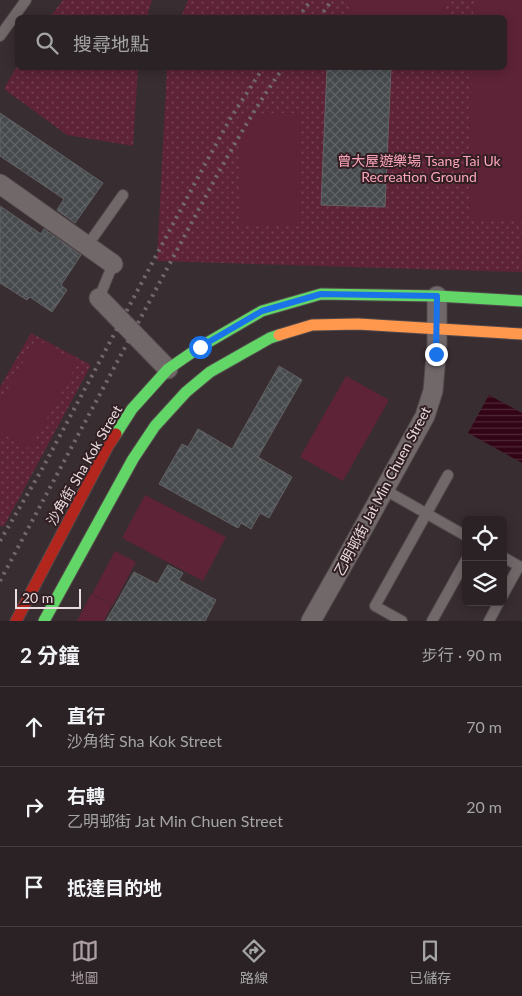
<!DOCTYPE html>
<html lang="zh-TW">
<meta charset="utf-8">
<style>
body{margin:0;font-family:Lato,"Noto Sans TC",sans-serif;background:#322a2c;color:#f1f3f6}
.controls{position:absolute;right:15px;bottom:15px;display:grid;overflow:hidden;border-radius:8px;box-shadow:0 2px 12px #0003}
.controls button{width:45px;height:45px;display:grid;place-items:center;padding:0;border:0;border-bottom:1px solid #463f41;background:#2a2224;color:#f1f3f6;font:25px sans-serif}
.scale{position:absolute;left:15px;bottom:12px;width:66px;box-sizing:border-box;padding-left:5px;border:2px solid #e9dcdf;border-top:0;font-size:14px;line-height:18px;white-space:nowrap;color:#e9dcdf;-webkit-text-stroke:4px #311f23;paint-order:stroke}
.stop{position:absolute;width:15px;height:15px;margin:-11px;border:4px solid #1a73e8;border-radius:50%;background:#fff}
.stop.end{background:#1a73e8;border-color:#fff;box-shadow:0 1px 5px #0008}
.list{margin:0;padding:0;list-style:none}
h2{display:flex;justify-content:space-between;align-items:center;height:65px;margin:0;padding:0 20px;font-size:21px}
h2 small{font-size:16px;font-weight:400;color:#a5a4a6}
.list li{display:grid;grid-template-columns:32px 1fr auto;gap:15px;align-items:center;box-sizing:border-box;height:80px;padding:0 20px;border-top:1px solid #463f41}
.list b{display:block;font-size:19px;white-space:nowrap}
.list p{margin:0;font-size:16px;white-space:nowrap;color:#a5a4a6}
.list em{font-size:16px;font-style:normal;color:#a5a4a6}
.icon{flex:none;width:28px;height:28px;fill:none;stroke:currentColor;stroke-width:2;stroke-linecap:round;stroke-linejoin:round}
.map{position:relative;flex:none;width:522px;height:621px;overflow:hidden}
.search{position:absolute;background:#2a2224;box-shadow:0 2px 12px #0003;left:15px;right:15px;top:15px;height:55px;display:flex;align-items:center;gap:12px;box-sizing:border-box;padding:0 18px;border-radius:8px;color:#a5a4a6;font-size:19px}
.sheet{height:305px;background:#2a2224}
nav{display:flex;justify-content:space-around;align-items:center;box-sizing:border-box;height:70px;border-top:1px solid #463f41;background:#2a2224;font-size:14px;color:#a5a4a6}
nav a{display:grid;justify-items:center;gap:2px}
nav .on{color:#ab9fa2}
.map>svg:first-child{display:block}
</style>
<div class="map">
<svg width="522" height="621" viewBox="0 0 522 621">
<defs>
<pattern id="grass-dots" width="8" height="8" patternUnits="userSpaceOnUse" patternTransform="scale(1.25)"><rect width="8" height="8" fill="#5e2337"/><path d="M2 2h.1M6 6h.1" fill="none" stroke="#754254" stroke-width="1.8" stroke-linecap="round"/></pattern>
<pattern id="water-rules" width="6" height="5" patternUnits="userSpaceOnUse" patternTransform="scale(1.25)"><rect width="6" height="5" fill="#320416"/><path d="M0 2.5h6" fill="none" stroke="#502837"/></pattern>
<pattern id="building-cross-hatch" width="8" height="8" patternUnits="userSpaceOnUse" patternTransform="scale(1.25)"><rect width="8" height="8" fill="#464a4d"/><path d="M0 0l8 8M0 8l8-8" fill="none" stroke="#616466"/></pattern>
</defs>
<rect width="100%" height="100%" fill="#382d30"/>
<g fill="url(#grass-dots)">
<path d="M63 0H152L147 17H50Z"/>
<path d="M188 0H522V272L157 261 167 68H504V18L181 17Z"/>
<path d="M17 66 18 68H138L133 146 67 135 4 89Z"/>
<path d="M31 333 91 365 4 526H0V387Z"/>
</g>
<g fill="#5e2337">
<rect x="351" y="0" width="93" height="17"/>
<path d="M474 0H522V220H469L472 68H504V18L473 17Z"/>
<path d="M299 113 301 224 241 225 239 114Z"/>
<path d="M36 339 78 363 30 449 0 432V403Z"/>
<path d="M346 376 389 400 343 481 300 457Z"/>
<path d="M145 495 226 537 203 581 122 538Z"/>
<path d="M115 551 136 562 113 605 92 594Z"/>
<path d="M91 594 112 605 104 621H77Z"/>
</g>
<path fill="url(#water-rules)" d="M489 395 522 413V463L468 433Z"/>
<g fill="url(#building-cross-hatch)" stroke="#626264">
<path d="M327 68H391L385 207 321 205Z"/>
<path d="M0 113 103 183 75 223 57 210 64 199 0 156Z"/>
<path d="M0 206 41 234 44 229 81 255 61 285 67 290 52 312 30 297 27 300 0 283Z"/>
<path d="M279 366 302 380 258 457 292 477 269 518 260 513 251 529 241 523 238 528 159 484 182 444 188 447 198 429 232 449Z"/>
<path d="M168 565 183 573 179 580 216 600 205 621H106L134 572 157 584Z"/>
</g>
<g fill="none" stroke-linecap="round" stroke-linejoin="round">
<g stroke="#534a4c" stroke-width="12">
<g id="lane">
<path d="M0 36 26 0"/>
<path d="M87 246 123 195"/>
<path d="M99 298 113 264"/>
<path d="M385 490 466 536"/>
<path d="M503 557 519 566 503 595"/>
<path d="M402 621 375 606 448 475"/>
<path d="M432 621 466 560"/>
<path d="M489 621 499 602"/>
</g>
</g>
<g stroke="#534a4c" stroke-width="21">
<g id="street">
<path d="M0 184 113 264"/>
<path d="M99 298 168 369"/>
<path d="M311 621 350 552 425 416 433 391 437 344V296"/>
</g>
</g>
<g stroke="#534a4c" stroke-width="13">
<g id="fast">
<path d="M116 434 132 409 168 369 200 347 262 311 321 294 437 296 522 301"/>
<path d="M44 621 133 459 155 426 186 392 210 372 270 338 279 335"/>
</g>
</g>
<g stroke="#534a4c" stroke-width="13">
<path id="slow" d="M279 335 312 325 358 324 522 334"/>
</g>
<g stroke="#534a4c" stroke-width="13">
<path id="jam" d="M16 621 108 446 116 434"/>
</g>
<use href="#lane" stroke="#71686a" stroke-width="10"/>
<use href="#street" stroke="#71686a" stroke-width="19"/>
<use href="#fast" stroke="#63d668" stroke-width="11"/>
<use href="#slow" stroke="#ff974d" stroke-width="11"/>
<use href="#jam" stroke="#b3261e" stroke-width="11"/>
<g stroke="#72686c" stroke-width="4" stroke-dasharray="2.5 5" stroke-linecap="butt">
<path d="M298 18 311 0"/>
<path d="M319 18 332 0"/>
<path d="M0 541 41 471 203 168 230 119 263 68"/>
<path d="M0 581 215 179C236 141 258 103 283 68"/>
</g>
</g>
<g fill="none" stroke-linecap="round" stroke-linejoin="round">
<path stroke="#1a73e8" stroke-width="6" d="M200 347 262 311 321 294 437 296 436 354"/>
</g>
<g text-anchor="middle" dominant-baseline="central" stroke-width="4" stroke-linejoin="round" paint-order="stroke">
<g font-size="14" fill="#fba5bb" stroke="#311f23">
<text x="419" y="160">曾大屋遊樂場 Tsang Tai Uk<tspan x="419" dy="16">Recreation Ground</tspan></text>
</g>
<g font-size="14" fill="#e9dcdf" stroke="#311f23">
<text transform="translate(84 465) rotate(-60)">沙角街 Sha Kok Street</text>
<text transform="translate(382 491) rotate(-62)">乙明邨街 Jat Min Chuen Street</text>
</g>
</g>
</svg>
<div class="controls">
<button><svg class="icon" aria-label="locate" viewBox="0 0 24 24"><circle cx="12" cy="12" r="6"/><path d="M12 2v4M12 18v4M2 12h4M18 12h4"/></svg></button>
<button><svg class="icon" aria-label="layers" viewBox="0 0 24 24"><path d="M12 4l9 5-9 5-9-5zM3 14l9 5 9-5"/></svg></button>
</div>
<div class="scale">20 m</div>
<div class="stop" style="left:200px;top:347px"></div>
<div class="stop end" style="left:436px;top:354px"></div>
<div class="search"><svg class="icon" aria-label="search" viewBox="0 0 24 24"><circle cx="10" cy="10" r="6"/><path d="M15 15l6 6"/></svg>搜尋地點</div>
</div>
<section class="sheet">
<h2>2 分鐘<small>步行 · 90 m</small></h2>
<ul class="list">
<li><svg class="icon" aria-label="ahead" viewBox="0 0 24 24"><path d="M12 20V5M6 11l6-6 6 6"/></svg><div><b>直行</b><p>沙角街 Sha Kok Street</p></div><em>70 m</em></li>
<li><svg class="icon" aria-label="right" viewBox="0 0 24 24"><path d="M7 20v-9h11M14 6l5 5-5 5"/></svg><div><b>右轉</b><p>乙明邨街 Jat Min Chuen Street</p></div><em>20 m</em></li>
<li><svg class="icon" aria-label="arrive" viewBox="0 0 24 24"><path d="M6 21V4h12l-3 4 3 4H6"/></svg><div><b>抵達目的地</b></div></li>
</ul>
</section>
<nav>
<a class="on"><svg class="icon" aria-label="map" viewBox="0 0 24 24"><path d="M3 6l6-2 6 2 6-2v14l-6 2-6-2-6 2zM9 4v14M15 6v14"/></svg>地圖</a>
<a><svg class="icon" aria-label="directions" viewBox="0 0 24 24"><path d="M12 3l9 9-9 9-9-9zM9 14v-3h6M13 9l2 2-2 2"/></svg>路線</a>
<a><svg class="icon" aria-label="saved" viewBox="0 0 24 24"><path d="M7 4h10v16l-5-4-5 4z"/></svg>已儲存</a>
</nav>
